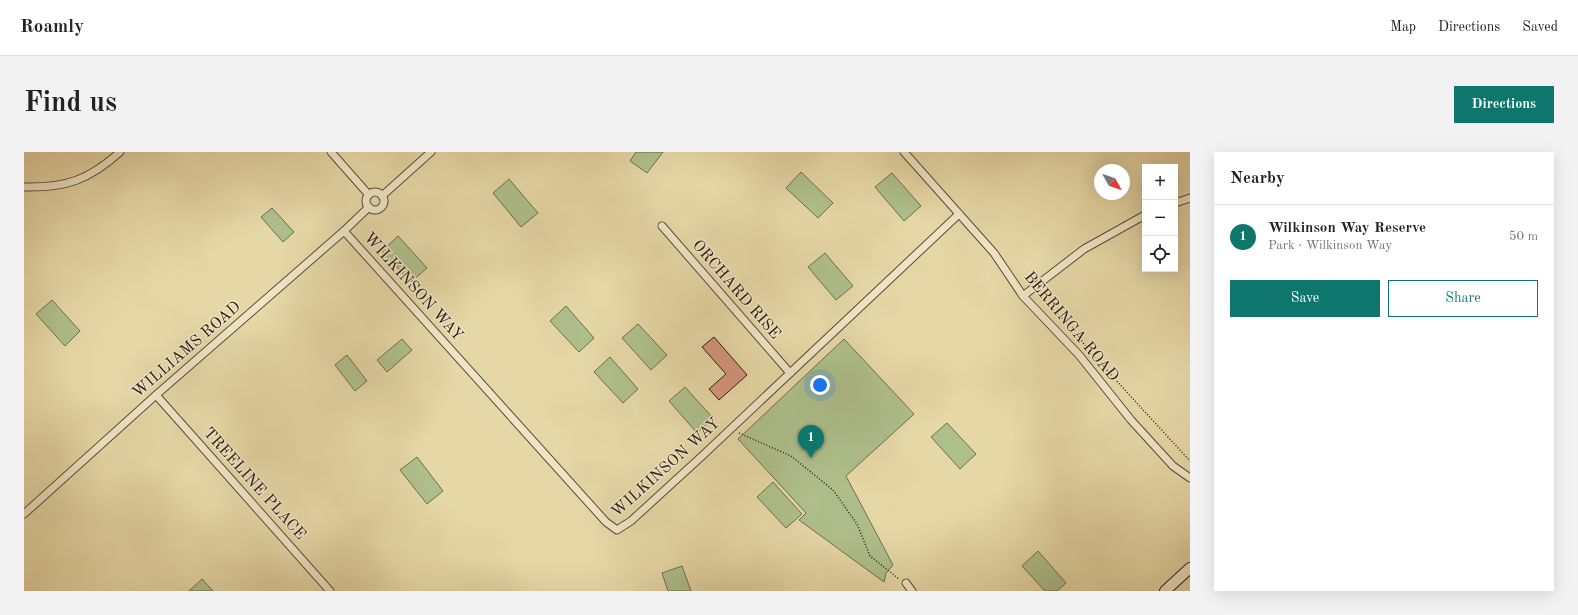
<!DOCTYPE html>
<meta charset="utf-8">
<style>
body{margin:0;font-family:"Old Standard TT",serif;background:#f2f2f2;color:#222}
.controls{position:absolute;right:12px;top:12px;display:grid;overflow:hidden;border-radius:0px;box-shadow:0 4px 16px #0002}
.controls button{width:36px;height:36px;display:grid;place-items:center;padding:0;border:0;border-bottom:1px solid #e0e0e0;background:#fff;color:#222;font:20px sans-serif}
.compass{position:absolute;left:1070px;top:12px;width:36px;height:36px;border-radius:50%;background:#fff;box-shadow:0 4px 16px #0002;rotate:130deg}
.you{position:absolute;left:796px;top:233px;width:14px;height:14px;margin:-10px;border:3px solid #fff;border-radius:50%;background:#1a73e8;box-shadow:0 0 0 6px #1a73e833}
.badge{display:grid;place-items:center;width:26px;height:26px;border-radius:50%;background:#0f766e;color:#fff;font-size:13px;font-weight:700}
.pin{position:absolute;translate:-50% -33px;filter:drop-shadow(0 1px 2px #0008)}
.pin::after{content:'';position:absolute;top:21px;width:14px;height:12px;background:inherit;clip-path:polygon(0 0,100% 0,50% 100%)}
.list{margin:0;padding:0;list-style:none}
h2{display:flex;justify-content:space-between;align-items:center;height:52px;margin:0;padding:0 16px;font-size:17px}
h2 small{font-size:13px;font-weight:400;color:#767676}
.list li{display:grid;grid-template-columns:26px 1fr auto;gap:12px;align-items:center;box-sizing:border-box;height:64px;padding:0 16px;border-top:1px solid #e0e0e0}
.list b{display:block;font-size:15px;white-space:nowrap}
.list p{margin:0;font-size:13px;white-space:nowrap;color:#767676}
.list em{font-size:13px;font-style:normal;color:#767676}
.actions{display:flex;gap:8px;padding:12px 16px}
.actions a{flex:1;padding:9px 0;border:1px solid #0f766e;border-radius:0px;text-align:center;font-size:14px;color:#0f766e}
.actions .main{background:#0f766e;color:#fff}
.icon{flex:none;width:22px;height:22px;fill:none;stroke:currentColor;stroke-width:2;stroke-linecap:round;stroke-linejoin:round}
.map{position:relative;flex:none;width:1166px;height:439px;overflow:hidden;border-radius:0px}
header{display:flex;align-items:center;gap:24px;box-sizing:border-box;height:56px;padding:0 20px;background:#fff;border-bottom:1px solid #e0e0e0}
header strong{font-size:19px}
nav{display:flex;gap:22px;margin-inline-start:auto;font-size:14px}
.intro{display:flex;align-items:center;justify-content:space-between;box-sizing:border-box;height:96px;padding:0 24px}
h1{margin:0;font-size:28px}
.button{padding:10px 18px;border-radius:0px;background:#0f766e;color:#fff;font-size:14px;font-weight:700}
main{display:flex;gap:24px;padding:0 24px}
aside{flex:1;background:#fff;border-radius:0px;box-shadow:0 4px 16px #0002}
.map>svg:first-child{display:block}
</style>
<header>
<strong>Roamly</strong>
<nav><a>Map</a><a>Directions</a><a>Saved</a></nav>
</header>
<div class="intro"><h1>Find us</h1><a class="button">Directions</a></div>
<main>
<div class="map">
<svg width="1166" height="439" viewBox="0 0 1166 439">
<rect width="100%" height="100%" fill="#e6d7a6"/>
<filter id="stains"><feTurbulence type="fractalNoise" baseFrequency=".005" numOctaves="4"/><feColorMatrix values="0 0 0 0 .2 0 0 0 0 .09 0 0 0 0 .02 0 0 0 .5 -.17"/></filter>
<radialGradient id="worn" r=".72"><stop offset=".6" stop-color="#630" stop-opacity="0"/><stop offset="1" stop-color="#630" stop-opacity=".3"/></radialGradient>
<g fill="#aebf8c" stroke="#6d6e50">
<path d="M612 0H639L623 21 606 9Z"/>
<path d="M777 20 809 51 794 66 762 36Z"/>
<path d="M868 21 897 54 880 69 851 35Z"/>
<path d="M485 27 514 61 497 75 469 41Z"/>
<path d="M248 56 270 80 259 90 237 65Z"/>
<path d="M374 84 403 116 387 130 358 99Z"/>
<path d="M801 101 829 134 812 148 784 115Z"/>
<path d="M28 148 56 179 41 194 12 162Z"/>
<path d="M542 154 570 186 555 200 526 169Z"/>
<path d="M614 172 643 203 627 218 598 186Z"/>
<path d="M378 187 388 198 363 220 353 208Z"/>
<path d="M820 187 890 262 822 324 869 413 862 421 860 430 775 368 782 361 714 287Z"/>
<path d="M323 203 343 229 331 239 311 213Z"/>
<path d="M586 205 614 237 599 251 570 220Z"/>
<path d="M661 235 689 266 673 281 645 249Z"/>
<path d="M923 271 952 302 936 317 907 285Z"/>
<path d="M393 305 419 339 403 352 376 318Z"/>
<path d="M749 330 778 362 762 376 733 345Z"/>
<path d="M1014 399 1042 431 1033 439H1021L998 414Z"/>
<path d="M658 414 667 439H644L638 421Z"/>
<path d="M178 427 189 439H165Z"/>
</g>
<path fill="#d3947d" stroke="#2c1e13" d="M690 185 723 223 695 248 685 237 702 222 678 195Z"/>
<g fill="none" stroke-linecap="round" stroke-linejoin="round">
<g stroke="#5a4c38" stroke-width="9">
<g id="street">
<path d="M307 0 345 43"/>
<path d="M880 0 970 101 999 144 1055 203 1107 268 1149 314 1166 326"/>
<path d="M0 35C42 36 65 28 96 0"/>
<circle cx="351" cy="49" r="9"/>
<path d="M358 44 407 0"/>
<path d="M1151 51 1166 46"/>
<path d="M638 74 766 221"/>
<path d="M320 79 582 370 593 378 607 369 677 305 935 62"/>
<path d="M999 144 1060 97 1121 63"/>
<path d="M132 243 306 439"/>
<path d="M0 362 132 243 320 79 345 55"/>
<path d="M882 431 888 439"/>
</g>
</g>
<g stroke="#2c1e13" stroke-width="12">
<path id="secondary" d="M1141 439 1166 416"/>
</g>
<g stroke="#2c1e13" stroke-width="1.5" stroke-dasharray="1 2" stroke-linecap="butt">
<path d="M1014 143 1047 175 1067 201 1166 309"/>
<path d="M715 281 767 304 809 338 833 372 846 404 875 427"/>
</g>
<use href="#street" stroke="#efe5c5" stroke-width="7"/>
<use href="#secondary" stroke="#efe5c5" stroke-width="10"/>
</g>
<g text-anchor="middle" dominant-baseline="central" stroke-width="3" stroke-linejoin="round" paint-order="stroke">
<g font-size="16" fill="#2c1e13" stroke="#efe5c5">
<text transform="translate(389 135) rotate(48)">WILKINSON WAY</text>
<text transform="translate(712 138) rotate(49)">ORCHARD RISE</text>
<text transform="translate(1047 175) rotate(50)">BERRINGA ROAD</text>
<text transform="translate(163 198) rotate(-41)">WILLIAMS ROAD</text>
<text transform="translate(642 316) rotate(-42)">WILKINSON WAY</text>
<text transform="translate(230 332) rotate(48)">TREELINE PLACE</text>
</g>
</g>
<rect width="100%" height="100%" filter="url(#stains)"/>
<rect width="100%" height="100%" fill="url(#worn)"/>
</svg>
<div class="controls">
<button>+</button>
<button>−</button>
<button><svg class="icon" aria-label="locate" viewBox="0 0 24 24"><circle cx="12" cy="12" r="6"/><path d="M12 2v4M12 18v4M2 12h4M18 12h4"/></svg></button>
</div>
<svg class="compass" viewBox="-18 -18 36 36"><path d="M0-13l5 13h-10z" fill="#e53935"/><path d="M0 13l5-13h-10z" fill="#767676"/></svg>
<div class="you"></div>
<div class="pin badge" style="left:787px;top:306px">1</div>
</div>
<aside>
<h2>Nearby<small></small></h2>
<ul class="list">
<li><span class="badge">1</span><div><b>Wilkinson Way Reserve</b><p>Park · Wilkinson Way</p></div><em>50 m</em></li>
</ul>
<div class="actions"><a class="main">Save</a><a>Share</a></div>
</aside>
</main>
